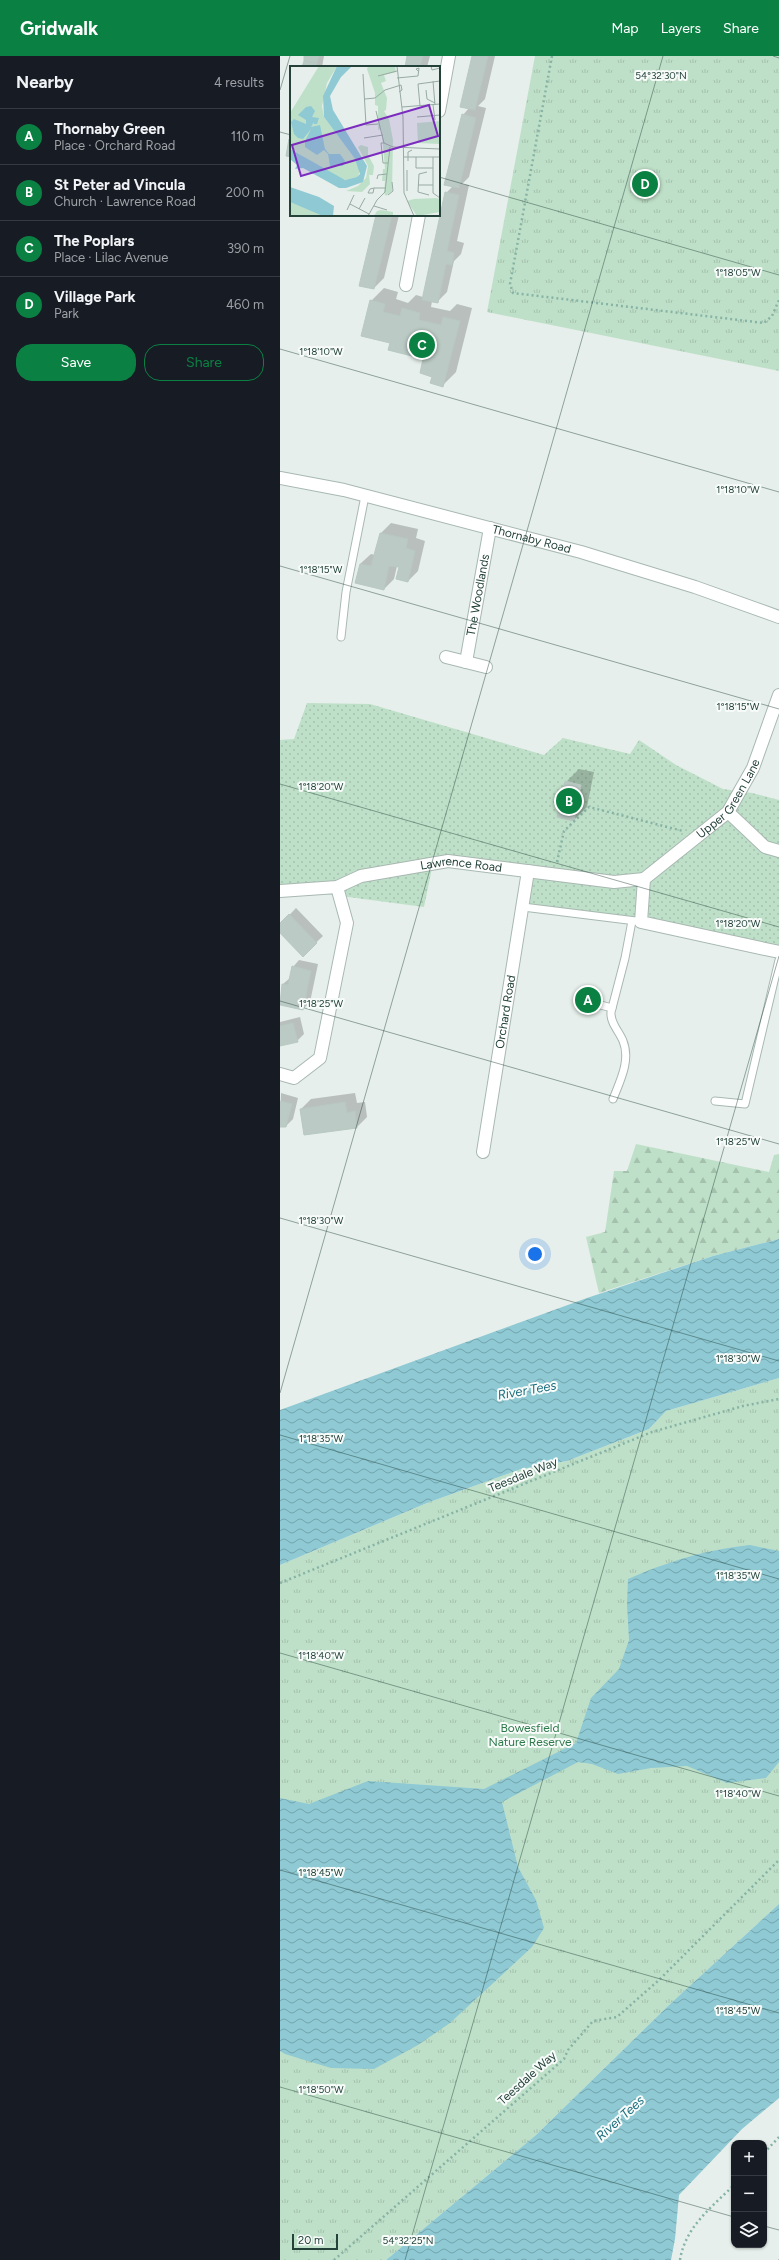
<!DOCTYPE html>
<meta charset="utf-8">
<style>
body{margin:0;font-family:Figtree,sans-serif;background:#242831;color:#f1f3f6}
.controls{position:absolute;right:12px;bottom:12px;display:grid;overflow:hidden;border-radius:8px;box-shadow:0 1px 3px #0004}
.controls button{width:36px;height:36px;display:grid;place-items:center;padding:0;border:0;border-bottom:1px solid #363941;background:#171b24;color:#f1f3f6;font:20px sans-serif}
.scale{position:absolute;left:12px;bottom:10px;width:46px;box-sizing:border-box;padding-left:4px;border:2px solid #24423a;border-top:0;font-size:11px;line-height:14px;white-space:nowrap;color:#24423a;-webkit-text-stroke:3px #f7fbf9;paint-order:stroke}
.you{position:absolute;left:255px;top:1198px;width:14px;height:14px;margin:-10px;border:3px solid #fff;border-radius:50%;background:#1a73e8;box-shadow:0 0 0 6px #1a73e833}
.badge{display:grid;place-items:center;width:26px;height:26px;border-radius:50%;background:#0b8043;color:#fff;font-size:13px;font-weight:700}
.pin{position:absolute;translate:-50% -50%;border:2px solid #fff;box-shadow:0 1px 4px #0006}
.list{margin:0;padding:0;list-style:none}
h2{display:flex;justify-content:space-between;align-items:center;height:52px;margin:0;padding:0 16px;font-size:17px}
h2 small{font-size:13px;font-weight:400;color:#9ea1a6}
.list li{display:grid;grid-template-columns:26px 1fr auto;gap:12px;align-items:center;box-sizing:border-box;height:56px;padding:0 16px;border-top:1px solid #363941}
.list b{display:block;font-size:15px;white-space:nowrap}
.list p{margin:0;font-size:13px;white-space:nowrap;color:#9ea1a6}
.list em{font-size:13px;font-style:normal;color:#9ea1a6}
.actions{display:flex;gap:8px;padding:12px 16px}
.actions a{flex:1;padding:9px 0;border:1px solid #0b8043;border-radius:16px;text-align:center;font-size:14px;color:#0b8043}
.actions .main{background:#0b8043;color:#fff}
.icon{flex:none;width:22px;height:22px;fill:none;stroke:currentColor;stroke-width:2;stroke-linecap:round;stroke-linejoin:round}
.map{position:relative;flex:none;width:499px;height:2204px;overflow:hidden}
header{display:flex;align-items:center;gap:24px;box-sizing:border-box;height:56px;padding:0 20px;background:#0b8043;color:#fff}
header strong{font-size:19px}
nav{display:flex;gap:22px;margin-inline-start:auto;font-size:14px}
main{display:flex}
aside{flex:1;background:#171b24}
.map>svg:first-child{display:block}
</style>
<header>
<strong>Gridwalk</strong>
<nav><a>Map</a><a>Layers</a><a>Share</a></nav>
</header>
<main>
<aside>
<h2>Nearby<small>4 results</small></h2>
<ul class="list">
<li><span class="badge">A</span><div><b>Thornaby Green</b><p>Place · Orchard Road</p></div><em>110 m</em></li>
<li><span class="badge">B</span><div><b>St Peter ad Vincula</b><p>Church · Lawrence Road</p></div><em>200 m</em></li>
<li><span class="badge">C</span><div><b>The Poplars</b><p>Place · Lilac Avenue</p></div><em>390 m</em></li>
<li><span class="badge">D</span><div><b>Village Park</b><p>Park</p></div><em>460 m</em></li>
</ul>
<div class="actions"><a class="main">Save</a><a>Share</a></div>
</aside>
<div class="map">
<svg width="499" height="2204" viewBox="0 0 499 2204">
<defs>
<pattern id="grass-dots" width="8" height="8" patternUnits="userSpaceOnUse"><rect width="8" height="8" fill="#bfe0c8"/><path d="M2 2h.1M6 6h.1" fill="none" stroke="#a4c1ad" stroke-width="1.8" stroke-linecap="round"/></pattern>
<pattern id="forest-firs" width="22" height="20" patternUnits="userSpaceOnUse"><rect width="22" height="20" fill="#bfe0c8"/><path d="M5 1l3.5 6h-7zM16 11l3.5 6h-7z" fill="#a4c1ad"/></pattern>
<pattern id="park-tufts" width="24" height="20" patternUnits="userSpaceOnUse"><rect width="24" height="20" fill="#bfe0c8"/><path d="M3 7l-1-3M5 7V3M7 7l1-3M15 17l-1-3M17 17v-4M19 17l1-3" fill="none" stroke="#a4c1ad"/></pattern>
<pattern id="water-waves" width="16" height="10" patternUnits="userSpaceOnUse"><rect width="16" height="10" fill="#8ec9d4"/><path d="M0 5q4-4 8 0t8 0" fill="none" stroke="#74a5ad"/></pattern>
</defs>
<rect width="100%" height="100%" fill="#e6efeb"/>
<path fill="url(#grass-dots)" d="M27 647 90 648 264 699 283 682 350 698 359 684 396 709 443 733 472 737 499 744V898L361 869 240 853 245 819 166 809 152 812 144 851 0 832V684L14 683Z"/>
<path fill="url(#forest-firs)" d="M356 1088 489 1116 494 1099 499 1098V1183L433 1200 319 1237 306 1181 325 1176 334 1115H347Z"/>
<g fill="url(#park-tufts)">
<path d="M255 0H499V315L207 256Z"/>
<path d="M499 1322V1848L390 1948 256 2079 106 2204H0V1509L147 1447 241 1413 287 1405 369 1373 386 1355Z"/>
</g>
<g fill="url(#water-waves)">
<path d="M499 1183V1322L386 1355 369 1373 287 1405 241 1413 147 1447 0 1509V1354L307 1242 433 1200Z"/>
<path d="M470 1489 499 1495V1706L486 1722 447 1727 407 1710 371 1712 338 1718 312 1708 298 1706 222 1746 238 1811 256 1844 264 1872 252 1891 170 1967 138 1989 94 2013 51 2012 5 1998 0 1995V1742L29 1748 88 1725 204 1733 296 1687 311 1642 339 1613 349 1584 347 1548 348 1523C390 1505 424 1494 470 1489Z"/>
<path d="M499 1848V2042L462 2073 399 2139 395 2183 391 2204H106L256 2079 390 1948Z"/>
</g>
<g fill="#0003">
<path d="M26 0H44L42 11H24Z"/>
<path d="M129 0H150L147 11H126Z"/>
<path d="M193 0H215L205 43 198 50 206 52 189 121 182 128 189 129 177 185 184 187 181 198 174 205 167 236 157 246 152 245 151 251 170 255 177 248 192 252 176 316 163 329 153 320 147 293 139 291 132 299 111 286 91 245 104 232 118 236 116 243 128 247 136 239 143 241 166 137 173 130 183 59 189 52Z"/>
<path d="M97 159H119L104 222 94 232Z"/>
<path d="M111 467 138 473 136 482 145 485 138 515 128 525 120 511 117 510 114 523 104 533 80 508 91 498 95 499 101 477Z"/>
<path d="M299 713 314 716 307 751 294 764 286 726Z"/>
<path d="M16 852 43 880 23 899 0 876V869Z"/>
<path d="M19 904 38 908 30 946 23 953 0 948 3 928 10 922 13 911Z"/>
<path d="M307 937 317 939 315 946 304 940Z"/>
<path d="M20 961 24 978 17 985 0 989V966Z"/>
<path d="M1 1037 18 1042 13 1063 6 1070H0Z"/>
<path d="M75 1037 77 1047 85 1046 87 1061 77 1071 25 1078 21 1053 31 1043Z"/>
</g>
<g fill="#bbcac4" stroke="#b8c9c2">
<path d="M24 0H39L37 7 24 5Z"/>
<path d="M127 0H143L140 11H125Z"/>
<path d="M192 0H208L195 54 180 51Z"/>
<path d="M24 5 37 7 36 11H22Z"/>
<path d="M182 58 196 62 179 132 164 129Z"/>
<path d="M9 83H11V101L6 100Z"/>
<path d="M165 136 179 139 167 195 174 197 172 209 166 208 158 247 142 244Z"/>
<path d="M96 159H112L94 233 79 230Z"/>
<path d="M90 244 105 248 103 256 120 260 122 252 140 257 139 264 161 269 163 261 180 265 163 331 150 327 152 321 140 317 145 294 134 291 132 300 108 294 110 287 81 280Z"/>
<path d="M100 477 128 483 126 492 135 495 128 526 116 523 119 511 109 510 104 534 75 527 80 508 91 510Z"/>
<path d="M285 725 301 729 294 765 277 761Z"/>
<path d="M9 858 37 887 23 901 0 877V867Z"/>
<path d="M12 910 31 915 23 954 0 949 2 928 8 929Z"/>
<path d="M303 940 314 942 312 951 301 948Z"/>
<path d="M13 967 18 986 0 990V970Z"/>
<path d="M0 1045 12 1048 6 1071H0Z"/>
<path d="M65 1046 67 1057 75 1055 77 1072 24 1079 20 1053Z"/>
</g>
<g fill="none" stroke-linecap="round" stroke-linejoin="round">
<g stroke="#a8b8b2" stroke-width="9">
<g id="service">
<path d="M61 581 66 536 85 440"/>
<path d="M243 851 356 865"/>
<path d="M313 947 332 952"/>
<path d="M333 1043C340 1025 351 1004 343 985 339 975 330 967 331 956L345 902 352 865"/>
<path d="M435 1045 465 1048 499 904"/>
</g>
</g>
<g stroke="#a8b8b2" stroke-width="14">
<g id="minor">
<path d="M159 55 169 0"/>
<path d="M126 229 139 159"/>
<path d="M166 601 206 611"/>
<path id="s1" d="M186 606 210 472"/>
<path d="M448 756 485 791 499 795"/>
<path id="s2" d="M364 823 448 756 473 712 499 639"/>
<path d="M364 823 361 866 499 896"/>
<path id="s3" d="M0 835 57 831 81 820 168 805 334 826 364 823"/>
<path d="M0 1018 14 1022 40 1002 67 867 57 831"/>
<path id="s4" d="M203 1096 248 815"/>
</g>
</g>
<g stroke="#a8b8b2" stroke-width="14">
<g id="tertiary">
<path id="s5" d="M0 422 64 434 301 496 415 531 499 561"/>
</g>
</g>
<g stroke="#86b3a5" stroke-width="2.5" stroke-dasharray="2 3" stroke-linecap="butt">
<path d="M272 0 230 228 233 237 484 267 492 260 499 244"/>
<path d="M277 806 284 775 309 751 403 775"/>
<path d="M0 1527 372 1376 463 1350 499 1343"/>
<path d="M484 2097 499 2081"/>
<path d="M54 2204 284 2003 288 1994 313 1965 337 1961 379 1924 499 1804"/>
<path d="M400 2204C405 2171 432 2151 454 2129"/>
</g>
<use href="#service" stroke="#fff" stroke-width="7"/>
<use href="#minor" stroke="#fff" stroke-width="12"/>
<use href="#tertiary" stroke="#fff" stroke-width="12"/>
</g>
<path fill="none" stroke="#24423a" stroke-width="1" stroke-opacity="0.45" d="M493 0 499 2M0 34 10 0M0 76 11 79M159 121 499 219M0 293 499 436M0 510 499 653M0 728 499 871M0 945 499 1088M0 1162 499 1305M0 1337 383 0M0 1379 499 1523M0 1597 499 1740M0 1814 499 1957M0 2031 454 2161M484 2170 499 2174M125 2204 499 900M499 2204V2203"/>
<g text-anchor="middle" dominant-baseline="central" stroke-width="4" stroke-linejoin="round" paint-order="stroke">
<g font-size="12" fill="#24423a" stroke="#f7fbf9">
<text stroke="none"><textPath href="#s5" startOffset="259">Thornaby Road</textPath></text>
<text stroke="none"><textPath href="#s1" startOffset="68">The Woodlands</textPath></text>
<text stroke="none"><textPath href="#s2" startOffset="118">Upper Green Lane</textPath></text>
<text stroke="none"><textPath href="#s3" startOffset="185">Lawrence Road</textPath></text>
<text stroke="none"><textPath href="#s4" startOffset="142">Orchard Road</textPath></text>
<text transform="translate(243 1419) rotate(-22)">Teesdale Way</text>
<text transform="translate(247 2022) rotate(-42)">Teesdale Way</text>
</g>
<g font-size="12" fill="#2d7a4b" stroke="#f7fbf9">
<text x="250" y="1672">Bowesfield<tspan x="250" dy="14">Nature Reserve</tspan></text>
</g>
<g font-size="13" font-style="italic" fill="#1c6f80" stroke="#f7fbf9">
<text transform="translate(247 1334) rotate(-10)">River Tees</text>
<text transform="translate(340 2062) rotate(-42)">River Tees</text>
</g>
</g>
<g transform="translate(10 10)">
<rect width="150" height="150" fill="#e6efeb"/>
<path d="M78 0H105L106 6 94 9 96 15 91 17 97 32 96 44 94 45 99 53 103 74 102 125 96 130 94 127 95 115H92L93 103H95L92 69 91 63 88 64V40L85 39V27L77 3Z" fill="#bfe0c8"/>
<path d="M71 79 78 81V89L84 100 83 109H79L80 118 72 126 56 125 68 120 76 112 78 100 68 81Z" fill="#bfe0c8"/>
<path d="M29 0H47L37 17 32 40 34 51 65 93 70 103 68 111 55 114 44 109 0 83V47ZM150 55V78L128 77 127 57ZM146 132 150 133V146L127 150 117 135 124 133ZM0 136 32 148 33 150H0Z" fill="#bfe0c8"/>
<path d="M91 144 103 146V150H84L87 145Z" fill="#bfe0c8"/>
<path d="M47 0H62L51 11 40 30 43 44 77 100 73 116 56 122H49L13 102 5 103 7 99 0 93V83L55 114 67 111 70 108 65 93 34 51 33 30ZM21 40 25 45 22 51 29 52 27 58H24V56L21 61 30 59 35 83 39 88H50L55 95 53 100H40L38 88 34 84 27 89 15 81V75L21 63 13 73 8 72 4 68 1 56 4 53 16 58V54L8 49 16 41ZM0 121 29 131 44 140 43 150H33L0 136Z" fill="#8ec9d4"/>
<path fill="none" stroke="#98aaa4" stroke-width="1" d="M107 0 113 51 114 127 124 150M141 0 142 4 150 2M73 8 76 59 88 58M88 10 107 5M107 12 128 10 129 2 126 3 128 5M143 15 145 39M136 24 137 33 145 37M75 33 85 32 95 24 111 19 112 24 109 26M143 39 145 54M130 40 128 18 150 15M112 41 150 38M86 45 94 77M127 51 150 49M74 72 93 69M94 77 103 81 150 83M94 77H91L93 97H98M113 91H150M126 91V102H143M143 91V127L150 132M118 95V86L122 84M117 104V125M137 106 129 108 128 126 139 129M87 113 88 109 97 108M128 119H143M84 122 83 127H78L80 123 84 122H96M98 129 103 125 102 116M60 138 79 148M84 140 97 144M69 143 75 132M57 144 64 129M78 150 87 134 95 126 100 81"/>
<path fill="#7b2cbf" fill-opacity="0.15" stroke="#7b2cbf" stroke-width="2" d="M139 39 148 70 11 110 2 79Z"/>
<rect width="150" height="150" fill="none" stroke="#24423a" stroke-width="2"/>
</g>
<g font-size="10" text-anchor="middle" fill="#24423a" stroke="#f7fbf9" stroke-width="4" stroke-linejoin="round" paint-order="stroke">
<text x="381" y="23">54°32'30"N</text>
<text x="458" y="220">1°18'05"W</text>
<text x="41" y="299">1°18'10"W</text>
<text x="458" y="437">1°18'10"W</text>
<text x="41" y="517">1°18'15"W</text>
<text x="458" y="654">1°18'15"W</text>
<text x="41" y="734">1°18'20"W</text>
<text x="458" y="871">1°18'20"W</text>
<text x="41" y="951">1°18'25"W</text>
<text x="458" y="1089">1°18'25"W</text>
<text x="41" y="1168">1°18'30"W</text>
<text x="458" y="1306">1°18'30"W</text>
<text x="41" y="1386">1°18'35"W</text>
<text x="458" y="1523">1°18'35"W</text>
<text x="41" y="1603">1°18'40"W</text>
<text x="458" y="1741">1°18'40"W</text>
<text x="41" y="1820">1°18'45"W</text>
<text x="458" y="1958">1°18'45"W</text>
<text x="41" y="2037">1°18'50"W</text>
<text x="128" y="2188">54°32'25"N</text>
</g>
</svg>
<div class="controls">
<button>+</button>
<button>−</button>
<button><svg class="icon" aria-label="layers" viewBox="0 0 24 24"><path d="M12 4l9 5-9 5-9-5zM3 14l9 5 9-5"/></svg></button>
</div>
<div class="scale">20 m</div>
<div class="you"></div>
<div class="pin badge" style="left:308px;top:944px">A</div>
<div class="pin badge" style="left:289px;top:745px">B</div>
<div class="pin badge" style="left:142px;top:289px">C</div>
<div class="pin badge" style="left:365px;top:128px">D</div>
</div>
</main>
